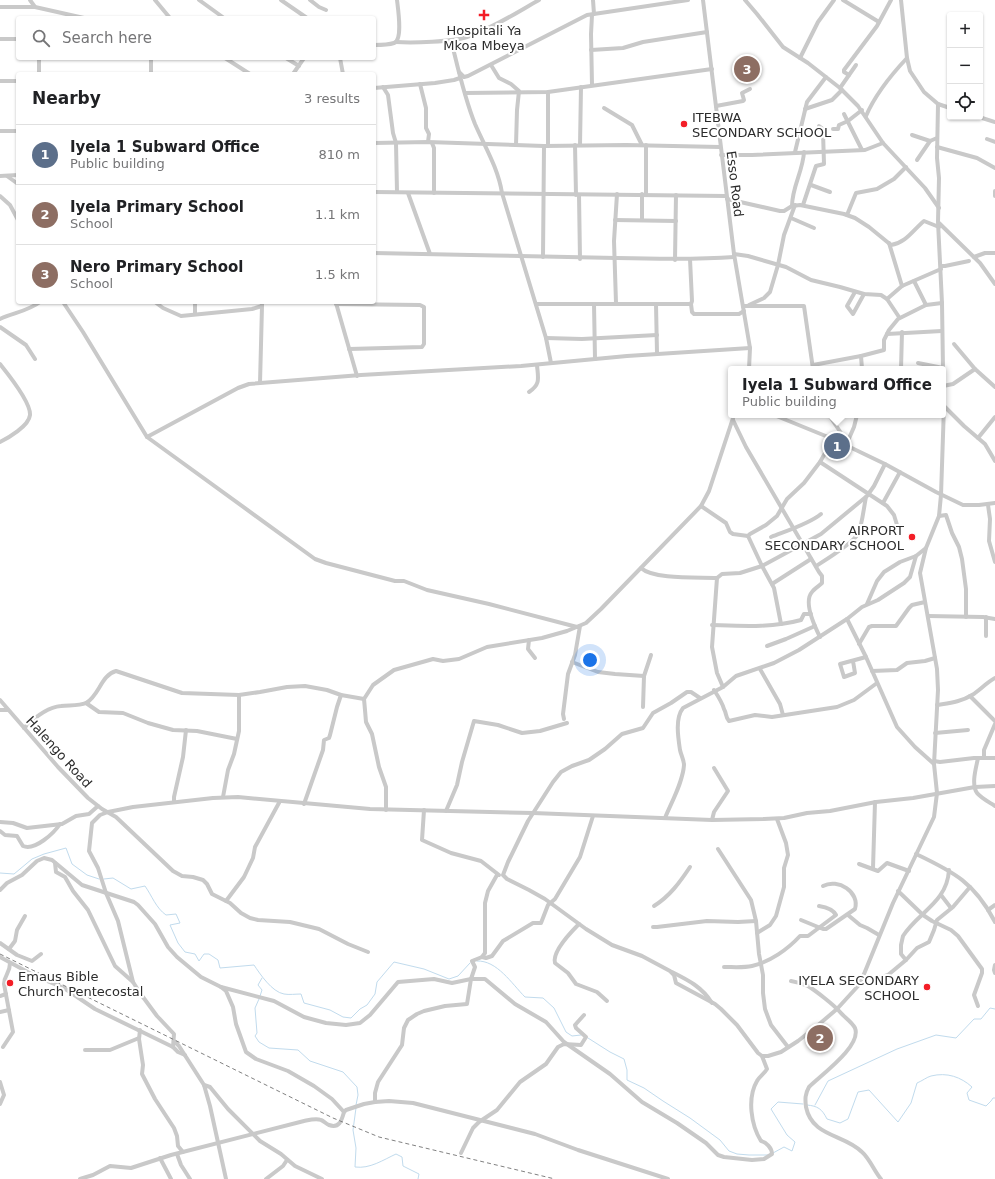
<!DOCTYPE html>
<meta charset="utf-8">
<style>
body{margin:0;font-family:"DejaVu Sans",sans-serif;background:#f2f2f2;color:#202124}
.controls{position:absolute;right:12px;top:12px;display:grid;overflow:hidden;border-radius:4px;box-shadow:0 1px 3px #0004}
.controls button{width:36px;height:36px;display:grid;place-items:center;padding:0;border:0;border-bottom:1px solid #e0e0e0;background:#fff;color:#202124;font:20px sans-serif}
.you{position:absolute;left:590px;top:660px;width:14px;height:14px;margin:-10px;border:3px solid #fff;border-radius:50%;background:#1a73e8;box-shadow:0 0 0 6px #1a73e833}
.badge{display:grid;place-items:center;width:26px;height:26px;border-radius:50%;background:#ea580c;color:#fff;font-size:13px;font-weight:700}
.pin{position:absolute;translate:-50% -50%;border:2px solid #fff;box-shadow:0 1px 4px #0006}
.popup{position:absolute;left:728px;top:366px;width:218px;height:52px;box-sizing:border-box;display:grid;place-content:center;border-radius:4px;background:#fff;filter:drop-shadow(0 1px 3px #0005);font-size:13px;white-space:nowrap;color:#757577}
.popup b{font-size:15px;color:#202124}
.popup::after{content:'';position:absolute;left:50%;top:100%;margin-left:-8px;border:8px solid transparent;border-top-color:#fff}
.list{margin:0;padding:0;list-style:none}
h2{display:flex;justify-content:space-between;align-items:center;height:52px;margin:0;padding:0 16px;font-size:17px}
h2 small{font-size:13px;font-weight:400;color:#757577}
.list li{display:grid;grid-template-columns:26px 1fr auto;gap:12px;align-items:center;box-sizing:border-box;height:60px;padding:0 16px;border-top:1px solid #e0e0e0}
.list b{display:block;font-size:15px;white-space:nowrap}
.list p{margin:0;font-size:13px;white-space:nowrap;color:#757577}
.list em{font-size:13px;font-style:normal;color:#757577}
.icon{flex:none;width:22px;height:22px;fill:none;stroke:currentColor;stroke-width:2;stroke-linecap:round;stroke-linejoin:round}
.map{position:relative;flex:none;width:995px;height:1179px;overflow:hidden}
.search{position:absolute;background:#fff;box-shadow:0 1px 3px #0004;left:16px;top:16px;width:360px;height:44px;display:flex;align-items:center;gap:10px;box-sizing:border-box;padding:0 14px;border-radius:4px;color:#757577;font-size:15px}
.panel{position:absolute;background:#fff;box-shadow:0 1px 3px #0004;left:16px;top:72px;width:360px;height:232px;border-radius:4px}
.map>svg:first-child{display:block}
</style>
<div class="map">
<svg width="995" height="1179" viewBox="0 0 995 1179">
<rect width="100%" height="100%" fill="#fff"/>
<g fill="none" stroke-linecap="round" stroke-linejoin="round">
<g stroke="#c1dbed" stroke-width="1">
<path d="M0 873 14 874 32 859 44 854 66 848 72 864 87 875 99 879"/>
<path d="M104 879 113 878 131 889 145 886C152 896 156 908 166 915L176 914 180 923 170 925 178 943 185 952 195 954 199 961 204 954H209L218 960 220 968 254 965C260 974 272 992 284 994 289 995 296 994 301 994L304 1003 330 1010 343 1017 351 1018 360 1009 367 1005 375 994 377 982 394 962 424 969 449 979 458 976 470 963"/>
<path d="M477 961C497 960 512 984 525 997L543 998 554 1008 566 1032 572 1036 581 1035"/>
<path d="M260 996 262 990 258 985 262 978"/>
<path d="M259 999 255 1008 257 1033 255 1036 259 1042 269 1048 298 1050 310 1061 343 1072 357 1087 358 1095 356 1105"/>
<path d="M588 1038 610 1052 624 1059 627 1070V1080L644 1088 663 1101 690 1118 720 1140 729 1151 737 1154 749 1155H768"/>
<path d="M807 1105C818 1106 822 1109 827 1119L840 1123 848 1119 858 1092 869 1090 898 1122 911 1103 917 1083C922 1081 927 1077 931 1076 947 1072 961 1077 972 1087L967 1093 969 1100 986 1106 991 1101 993 1098H995"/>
<path d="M815 1105 828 1081 897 1049 936 1035 956 1038 974 1019H981L990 1008 995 1009"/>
<path d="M356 1108 353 1130 356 1148 355 1167C370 1169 383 1160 396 1154L402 1157 403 1166 419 1174 418 1179"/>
<path d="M773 1153 784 1147 792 1151 795 1142 787 1135 771 1109 778 1102 803 1104"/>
</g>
<g stroke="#c9c9c9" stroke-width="4">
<path d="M30 0 35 7"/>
<path d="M155 0 170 18"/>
<path d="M199 0 224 18"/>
<path d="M281 0 307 18"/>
<path d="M310 0 319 7 326 10"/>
<path d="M593 0 594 14"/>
<path d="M703 0 734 254 750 348 749 369"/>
<path d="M745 0 757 14 783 47 808 63 840 88 858 106 883 143 925 188 939 208"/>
<path d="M843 0 879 22"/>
<path d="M901 0 907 58 910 71 924 92 938 104 950 108"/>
<path d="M0 7H35L84 18"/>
<path d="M0 39H18"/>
<path d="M451 40C458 68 464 97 475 124 485 147 498 168 502 193L546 338 551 363"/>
<path d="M396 42C412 43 453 42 467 37 493 28 516 13 539 0"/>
<path d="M374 45C380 45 388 45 394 43 403 40 398 9 397 0"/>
<path d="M591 50 623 48 643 42 707 32"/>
<path d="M39 58V74"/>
<path d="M225 58 250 74"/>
<path d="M286 58 299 66"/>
<path d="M340 58 343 74"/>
<path d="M800 58 818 22 834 0"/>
<path d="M491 65 499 78 511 84 519 91 517 110 516 145"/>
<path d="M459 72 464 77 468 76 587 15 688 0"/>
<path d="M151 74V58"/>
<path d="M293 74 304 58"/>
<path d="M849 75 844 72V70L877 26 891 0"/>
<path d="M0 81H18"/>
<path d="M420 84 426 108V128L429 134 428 142"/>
<path d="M592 85 591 34 592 15"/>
<path d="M383 87 388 95 393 133 396 143 397 192"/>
<path d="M374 88 435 83 454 80 460 78"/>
<path d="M840 88 856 65"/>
<path d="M465 93 548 92 712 69"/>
<path d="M938 104 937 158 939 178 938 222 942 303 943 369"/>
<path d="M716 106 743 101 744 100 742 93 750 89"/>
<path d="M604 108 632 125 642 145"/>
<path d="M805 109 832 100 842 90"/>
<path d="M844 114 862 150"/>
<path d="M866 116C875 95 891 75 907 58"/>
<path d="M979 117 995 122"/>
<path d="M833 129H838L839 125 848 121 862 110"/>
<path d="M0 131H18"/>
<path d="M912 135 930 141 937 138"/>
<path d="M987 139 995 142"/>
<path d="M374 143 428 142 544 146 626 145 720 147"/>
<path d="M432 143 434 148V193"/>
<path d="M575 145 576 195"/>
<path d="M580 145 581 87"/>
<path d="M548 146V92"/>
<path d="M937 147 977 158 995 168"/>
<path d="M795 152 807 102 826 77"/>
<path d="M721 155H752L865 150 883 143"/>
<path d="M917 160 930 141"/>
<path d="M0 176 18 175"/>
<path d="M7 176 18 184"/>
<path d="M811 185 830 192"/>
<path d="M995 191V196"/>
<path d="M374 192 726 196"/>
<path d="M408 193 430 254"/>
<path d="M579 195 580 259"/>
<path d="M646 195V145"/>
<path d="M0 196 10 205 18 220"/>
<path d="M727 199 780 211H784L792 206 800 205 844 214 855 218 869 227 891 245C906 243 913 230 924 221L939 227"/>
<path d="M803 205 816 166 824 164 823 132V129L819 126"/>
<path d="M792 206C792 187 803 171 804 152"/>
<path d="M847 215 856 193 877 189 894 179 906 167"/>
<path d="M791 218 814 228"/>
<path d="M615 220 676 221"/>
<path d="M642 220V194"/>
<path d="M939 223 980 263 995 284"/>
<path d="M889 243 902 286"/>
<path d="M374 253C455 254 535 257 616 258 656 259 695 260 734 257"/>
<path d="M734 254 748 256 786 267 811 280 840 287 864 294 881 295 887 299 902 286 941 269"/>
<path d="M543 257 544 146"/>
<path d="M974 257 985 253H995"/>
<path d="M675 260 676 195"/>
<path d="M941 266H945L969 261"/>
<path d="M914 281 926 305"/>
<path d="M855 292 847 306 853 314 864 294"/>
<path d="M887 299 899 317"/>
<path d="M63 302 83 332 147 437 315 559 326 563 395 581H404L427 590 489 604 577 627"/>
<path d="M155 302 163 308 181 316 252 309 262 306V302"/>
<path d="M195 302V314"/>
<path d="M336 303 357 376"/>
<path d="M616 303 614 241 617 194"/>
<path d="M336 304 420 305 424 307V344L422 347 349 349"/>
<path d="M536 304H691L692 301 690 259"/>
<path d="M594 304 595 359"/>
<path d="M656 304 657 353"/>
<path d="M691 304 692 312 694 314H739L744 311"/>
<path d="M749 305 764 298 770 292 778 265 784 235 795 205"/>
<path d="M743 306H804L813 369"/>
<path d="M0 319C13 313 28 311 40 302"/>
<path d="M0 327 26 345 35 359"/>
<path d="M887 334 942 331"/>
<path d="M546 338 582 339 657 335"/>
<path d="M954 344 975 369"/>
<path d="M918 363 943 368"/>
<path d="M0 364C8 374 31 402 30 415 29 426 8 438 0 442"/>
<path d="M813 365 861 356"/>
<path d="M862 369 861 356 884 350V340L889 330 898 319 926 305 942 303"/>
<path d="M901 369 902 332"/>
<path d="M260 383 262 306"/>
<path d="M943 386 953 384 975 369 995 387"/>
<path d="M529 392C541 384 538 378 537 365"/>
<path d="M944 406 964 426 985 444 995 461"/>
<path d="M774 415 833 439 885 464 936 492 963 505H979L995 503"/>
<path d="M829 415 847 442"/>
<path d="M733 420 746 447 819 572 822 576V583C819 586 814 589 812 592 803 602 815 627 820 637"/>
<path d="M147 437 238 388 249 384 361 375 521 366 627 356 750 348"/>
<path d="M978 438 995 417"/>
<path d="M833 439 820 462 804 483 787 499 777 516 766 525 750 534 748 536 762 566 821 534 867 496 874 486 885 464"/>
<path d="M847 443 854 427 857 415"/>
<path d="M820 462 887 506 894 515 897 525"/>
<path d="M883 503 900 472"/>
<path d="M988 505 990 519 989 541 995 562"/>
<path d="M701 506 726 523 730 532 733 534 748 536"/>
<path d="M939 516 946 515 952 533 959 547 962 559 966 589V617"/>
<path d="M771 537C786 531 809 524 821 514"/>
<path d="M816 566C827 559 852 544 858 534 862 526 864 506 866 497"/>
<path d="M641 568C654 580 699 577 717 578"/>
<path d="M772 584 811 559"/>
<path d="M867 604 877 581 884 572 900 562 916 556 926 548"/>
<path d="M928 616 983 617 995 619"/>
<path d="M986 617V636"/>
<path d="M847 619 866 657 897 727 915 747 934 764"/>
<path d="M712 625C742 626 772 628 801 620L804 614H811"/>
<path d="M529 640 528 649 535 658"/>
<path d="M859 644 869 627 872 626H896L909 608 912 605 925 602"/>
<path d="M767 646 786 639 815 626"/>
<path d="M853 661 855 673 844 677 840 664 866 657"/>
<path d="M572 662 598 672 615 674 644 676"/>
<path d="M760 669 780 704 783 715"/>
<path d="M872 671 897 670 907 663 925 661 935 658"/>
<path d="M723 687 717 673 712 647 717 578 722 574 740 573 762 566 774 588 781 624"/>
<path d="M714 690C718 696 722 702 724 709 727 714 725 717 729 721L755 715 772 717 837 707 854 700 877 683"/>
<path d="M970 696 995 721"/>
<path d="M700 698 691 692H687L671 703 653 713 643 728 622 734 605 749 589 760 572 766 561 772 553 782 528 821 508 862 503 875 507 879 529 890 545 899 586 929 612 945 642 956 670 971 674 975 676 983 715 1004 721 1009 737 1025 758 1053 762 1056H768L781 1052 798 1041 817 1026 837 1009 858 986 864 974 893 903 934 817 937 793 934 764 938 690 937 669 920 573 926 548 939 516 941 495 944 406 943 395"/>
<path d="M0 700 58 767 88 798 102 809 116 817 173 871 182 876 193 877 203 880 207 884 212 894 230 903 241 913 250 918 258 920 290 922 319 929 348 944 368 952"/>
<path d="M86 703 99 712 123 713 148 723 173 730 197 731 237 739"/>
<path d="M937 705C949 703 961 702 972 695 980 690 986 683 995 678"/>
<path d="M643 707 644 676 651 655"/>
<path d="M0 710H8"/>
<path d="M564 719 563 714 568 674 575 655 580 626"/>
<path d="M24 728C33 719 48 707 61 706 69 705 79 706 86 703 99 696 101 675 116 671L182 693 239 695 260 692 287 687 305 686 327 690 341 695 364 699"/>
<path d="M935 733 968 730"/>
<path d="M978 758C976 768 971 784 977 793 981 798 989 802 995 806"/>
<path d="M984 758V750L995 724"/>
<path d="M934 761 940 762 974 758H995"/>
<path d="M223 797 228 770 234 754 239 731V695"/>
<path d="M174 802V797L183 757 186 730"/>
<path d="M304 804 323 750 324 740 329 738 330 735 337 707 341 695"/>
<path d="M386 810V787L379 767 372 734 366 722 365 710 364 699 373 685 394 670 426 661 433 659 443 661 459 659 487 647 542 638 567 631 586 623 601 609 701 506 709 491 734 415"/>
<path d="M424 810 422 840 451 853 481 861 499 875"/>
<path d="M446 811 457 785 462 762 474 721 498 725 522 733 540 731 567 723"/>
<path d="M665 818C671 803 683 782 684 765 684 760 681 755 680 750 678 737 675 718 683 708L723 687 736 676 774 663 799 650 847 619 862 607 878 600 904 583 910 577 916 556"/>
<path d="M712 820 714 812 728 791 714 768"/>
<path d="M0 822 13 823 27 828 62 824 76 816 89 814 98 806"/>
<path d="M0 831 5 835 17 836 23 846C35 851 54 833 60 824"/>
<path d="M718 849 751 900 756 921 759 954 763 975V993L765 1009 771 1025 788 1047"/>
<path d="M916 854C954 872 975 883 995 922"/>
<path d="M55 863 56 872 65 877 73 891 88 910 115 966 133 982"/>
<path d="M859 864 878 871 887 863 909 871"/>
<path d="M873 868 875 802"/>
<path d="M0 890 7 883 22 875 37 861 44 858 52 860 82 885 134 902 138 905 155 924 168 947 177 957 201 977 221 987 226 991 233 1007 236 1024 246 1052 256 1059 288 1071 314 1086 332 1099 344 1112"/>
<path d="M898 891 923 915 932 921 951 930 958 936 982 969V973L974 995 978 1006"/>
<path d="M941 895 951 908"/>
<path d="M226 901 244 877 253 858 255 847 280 801"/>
<path d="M654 906C670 896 680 882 690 867"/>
<path d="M988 910 995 905"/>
<path d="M848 915 860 925 867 928 879 935"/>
<path d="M801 920 823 929H826L855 909C860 892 838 878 823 886"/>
<path d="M579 924C571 932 552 952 555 963L568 973 576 984 597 992 607 1001"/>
<path d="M653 927H657L707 921 738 922 756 921"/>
<path d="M757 933 770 925 776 916 784 887V868L788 855 786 843 777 819"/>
<path d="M0 943 17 955 32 961 41 954"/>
<path d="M9 949 15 941 17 930 25 916"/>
<path d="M0 957 35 976 64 988 95 1009 173 1047"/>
<path d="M482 957 486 958 492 956 503 941 533 923H541L548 905 555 899 580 857 593 816"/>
<path d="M906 960 901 954V945L903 936C918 912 947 903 949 870"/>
<path d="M995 965 994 970 995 973"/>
<path d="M724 967C733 967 743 968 752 966 770 962 788 949 800 936H808L836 915C833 909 825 907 819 906"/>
<path d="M672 972C688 980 702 987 712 1003"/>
<path d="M873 979 882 977 888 975 906 960 917 948 929 942 934 930 937 920 953 907 970 887"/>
<path d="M791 981C797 982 803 984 808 986 816 991 834 1005 840 1012 844 1017 852 1022 855 1028 862 1046 821 1075 809 1087 805 1094 805 1099 806 1107 812 1137 844 1134 862 1152 870 1159 874 1171 881 1179"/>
<path d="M221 987 274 1001 304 1017 326 1023 346 1025 360 1023 370 1015 398 982 434 979 452 983 471 979H485L515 1004 546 1022 564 1042 610 1074 642 1102 677 1123 706 1143 718 1155 724 1157 752 1160 764 1159 772 1154C772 1148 766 1142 761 1141 751 1125 747 1098 757 1081 759 1077 764 1074 767 1069L762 1056"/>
<path d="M0 996 6 994"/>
<path d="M0 1012 9 1010"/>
<path d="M140 1030 139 1039 143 1065 142 1074 155 1099 174 1128 177 1136 178 1146 183 1152"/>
<path d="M174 1041 179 1046 204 1085 210 1106 226 1179"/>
<path d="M3 1047 13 1032 4 984C4 975 10 974 10 963"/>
<path d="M85 1050H110L139 1038"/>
<path d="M185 1055 178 1052 173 1047 174 1034 157 1016 140 993 133 982 118 921 106 893 98 868 89 851 92 823 100 815 108 812 133 807 213 798 238 797 370 809 533 813 712 820 764 819 784 818 807 813 830 811 876 802 913 798 975 787 995 786"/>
<path d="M0 1082 4 1095 0 1104"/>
<path d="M204 1085 210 1087 228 1109 260 1141 281 1154 295 1166 322 1179"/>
<path d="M375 1102V1093L378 1082 402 1045 404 1028 408 1020 417 1014 424 1011 445 1006 467 1004 471 979 475 967 472 961 482 957 485 953V903L488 891 497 875"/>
<path d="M461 1153 473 1128 479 1122 497 1110 520 1082 546 1064 558 1047 564 1044 581 1045 586 1037 576 1028 575 1025 584 1015"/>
<path d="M177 1154 181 1165 190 1179"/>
<path d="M160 1158 171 1179"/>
<path d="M80 1179 93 1175 110 1166 131 1168 171 1155 304 1121C309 1120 316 1118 321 1120 324 1121 326 1124 329 1125 340 1129 342 1119 344 1112L346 1110 364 1104 375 1102 389 1101 413 1103 535 1134 578 1150 668 1179"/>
<path d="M266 1179 283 1166 287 1160"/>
</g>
<path stroke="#818181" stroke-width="1" stroke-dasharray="4 3" stroke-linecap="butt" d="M0 954 333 1118 379 1137 555 1179"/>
</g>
<g fill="#f31d26" stroke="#fff" stroke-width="1.5">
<path d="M482 9h4v4h4v4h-4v4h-4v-4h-4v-4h4z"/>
<circle cx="684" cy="124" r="4"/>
<circle cx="912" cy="537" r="4"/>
<circle cx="10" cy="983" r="4"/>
<circle cx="927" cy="987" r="4"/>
</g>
<g text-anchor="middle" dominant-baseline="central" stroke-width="4" stroke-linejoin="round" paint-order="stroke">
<g font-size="13" fill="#2c2c2c" stroke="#fff" text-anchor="start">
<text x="484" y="30" text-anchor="middle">Hospitali Ya<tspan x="484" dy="15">Mkoa Mbeya</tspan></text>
<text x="692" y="117">ITEBWA<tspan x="692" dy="15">SECONDARY SCHOOL</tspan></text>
<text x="904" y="530" text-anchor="end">AIRPORT<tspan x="904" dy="15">SECONDARY SCHOOL</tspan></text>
<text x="18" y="976">Emaus Bible<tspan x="18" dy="15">Church Pentecostal</tspan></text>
<text x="919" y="980" text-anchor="end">IYELA SECONDARY<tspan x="919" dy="15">SCHOOL</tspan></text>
</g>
<g font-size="13" fill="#2c2c2c" stroke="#fff">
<text transform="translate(735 184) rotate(83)">Esso Road</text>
<text transform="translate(59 752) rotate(48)">Halengo Road</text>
</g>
</g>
</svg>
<div class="controls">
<button>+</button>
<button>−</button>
<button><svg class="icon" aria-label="locate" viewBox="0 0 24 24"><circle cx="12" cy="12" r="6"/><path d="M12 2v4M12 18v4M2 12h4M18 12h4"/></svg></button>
</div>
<div class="you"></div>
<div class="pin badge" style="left:837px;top:446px;background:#5c6f8a">1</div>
<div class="popup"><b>Iyela 1 Subward Office</b>Public building</div>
<div class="pin badge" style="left:820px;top:1038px;background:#8d6e63">2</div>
<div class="pin badge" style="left:747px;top:69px;background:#8d6e63">3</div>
<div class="search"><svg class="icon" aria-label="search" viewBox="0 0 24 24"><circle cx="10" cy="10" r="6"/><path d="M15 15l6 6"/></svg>Search here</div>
<section class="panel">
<h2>Nearby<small>3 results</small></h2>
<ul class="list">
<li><span class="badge" style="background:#5c6f8a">1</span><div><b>Iyela 1 Subward Office</b><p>Public building</p></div><em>810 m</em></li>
<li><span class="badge" style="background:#8d6e63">2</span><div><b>Iyela Primary School</b><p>School</p></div><em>1.1 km</em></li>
<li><span class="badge" style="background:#8d6e63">3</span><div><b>Nero Primary School</b><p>School</p></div><em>1.5 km</em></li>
</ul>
</section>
</div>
